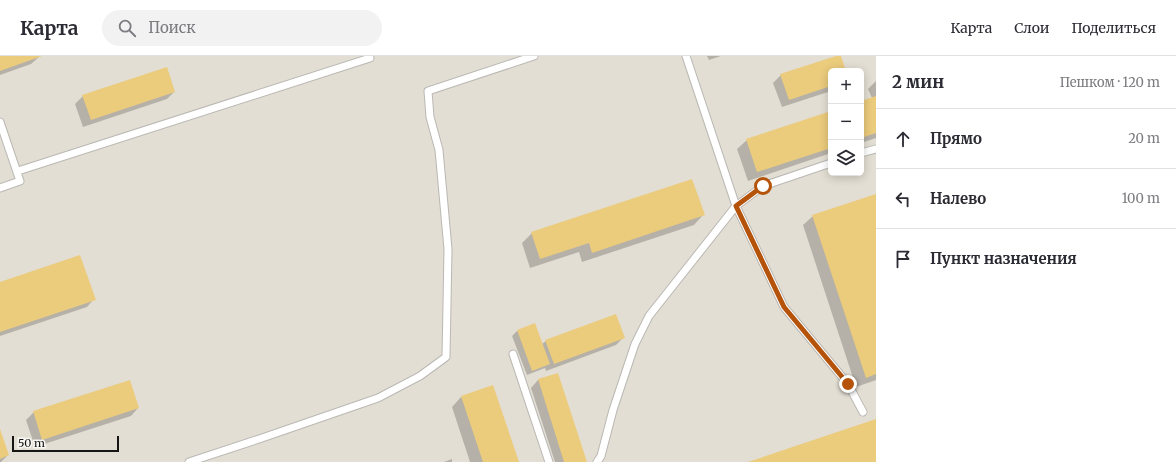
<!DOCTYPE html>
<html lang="ru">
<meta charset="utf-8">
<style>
body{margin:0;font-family:Merriweather,serif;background:#f2f2f3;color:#2b2b33}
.controls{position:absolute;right:12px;top:12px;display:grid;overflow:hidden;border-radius:6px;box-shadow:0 2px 10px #0003}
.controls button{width:36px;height:36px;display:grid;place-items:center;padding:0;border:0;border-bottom:1px solid #e1e1e2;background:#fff;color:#2b2b33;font:20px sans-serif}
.scale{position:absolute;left:12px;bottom:10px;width:107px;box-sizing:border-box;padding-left:4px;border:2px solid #151513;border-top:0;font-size:11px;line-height:14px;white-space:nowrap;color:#151513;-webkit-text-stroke:3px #f9f7f3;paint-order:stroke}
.stop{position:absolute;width:12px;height:12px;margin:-9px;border:3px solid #b45309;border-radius:50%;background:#fff}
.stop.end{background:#b45309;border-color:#fff;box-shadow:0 1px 4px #0008}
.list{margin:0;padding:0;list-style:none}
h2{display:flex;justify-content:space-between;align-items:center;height:52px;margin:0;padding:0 16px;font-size:17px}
h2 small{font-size:13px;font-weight:400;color:#7c7c81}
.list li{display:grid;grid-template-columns:26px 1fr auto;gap:12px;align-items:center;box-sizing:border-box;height:60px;padding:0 16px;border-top:1px solid #e1e1e2}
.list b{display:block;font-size:15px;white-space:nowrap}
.list em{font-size:13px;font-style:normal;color:#7c7c81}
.icon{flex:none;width:22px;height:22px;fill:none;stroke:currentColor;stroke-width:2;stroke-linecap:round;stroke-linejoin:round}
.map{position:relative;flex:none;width:876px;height:406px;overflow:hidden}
header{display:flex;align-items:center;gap:24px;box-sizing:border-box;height:56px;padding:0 20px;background:#fff;border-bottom:1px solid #e1e1e2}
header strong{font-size:19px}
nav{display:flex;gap:22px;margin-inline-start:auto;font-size:14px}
.search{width:280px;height:36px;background:#f2f2f3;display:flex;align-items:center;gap:10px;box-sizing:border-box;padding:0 14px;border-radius:22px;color:#7c7c81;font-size:15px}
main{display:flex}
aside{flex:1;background:#fff}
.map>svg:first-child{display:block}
</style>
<header>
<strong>Карта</strong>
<div class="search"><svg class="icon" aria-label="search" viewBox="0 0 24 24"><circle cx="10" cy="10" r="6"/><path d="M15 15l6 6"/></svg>Поиск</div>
<nav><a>Карта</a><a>Слои</a><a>Поделиться</a></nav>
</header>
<main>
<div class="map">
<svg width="876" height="406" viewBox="0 0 876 406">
<rect width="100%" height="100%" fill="#ebeae5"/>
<path fill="#e3ded3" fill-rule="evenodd" d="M0 0H876V406H0ZM831 15H861V117H831Z"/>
<g fill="#0003">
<path d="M0 0H38L39 1 31 8 0 19Z"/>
<path d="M707 0H721L709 4Z"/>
<path d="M840 0 845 15H831V35L782 51 773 27 781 19Z"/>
<path d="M876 25V82L861 87V46L872 42 868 33Z"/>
<path d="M174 36 167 43 83 71 75 48 83 40Z"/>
<path d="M831 56V97L748 125 737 93 747 84Z"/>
<path d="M876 139V324L856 331 803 169 813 160Z"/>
<path d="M703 159 694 169 582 206 579 196 530 212 522 187 532 177Z"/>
<path d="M0 227 94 243 87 251 0 280Z"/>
<path d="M517 275 542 288 546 285 624 281 616 289 546 315 545 312 527 319 512 280Z"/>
<path d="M557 318 585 406H555L531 332 538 324Z"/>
<path d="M461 341 518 406H470L452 351Z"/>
<path d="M138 352 131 360 35 391 26 364 34 356Z"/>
<path d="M0 376 8 399 1 406H0Z"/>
<path d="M452 403V406H444Z"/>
</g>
<g fill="#ebcb7c">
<path d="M0 0H42L0 15Z"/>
<path d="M836 0H841L846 15H831V30L789 44 780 18Z"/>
<path d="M167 11 175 36 91 64 82 39Z"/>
<path d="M876 40V77L861 82V45Z"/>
<path d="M831 55V92L757 116 746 83Z"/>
<path d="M692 123 705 159 592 197 589 187 540 203 531 176Z"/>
<path d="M876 138V318L866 322 812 159Z"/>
<path d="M80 199 96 244 0 276V226Z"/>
<path d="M616 258 625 282 554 308 545 284Z"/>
<path d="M535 267 550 308 532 315 517 274Z"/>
<path d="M558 317 587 406H564L538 323Z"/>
<path d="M130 324 139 352 42 384 33 355Z"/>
<path d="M493 329 519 406H483L461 340Z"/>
<path d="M876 363V406H748Z"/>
<path d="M0 373 9 399 0 403Z"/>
</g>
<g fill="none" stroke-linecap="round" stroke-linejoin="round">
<g stroke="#bab8b4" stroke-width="9">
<g id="lane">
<path d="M686 0 736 150 784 251 848 328 863 356"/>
<path d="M0 66 20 125 0 132"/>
<path d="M861 97 876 93"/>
<path d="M18 115 370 2 369 0"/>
<path d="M513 298 549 406"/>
<path d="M189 406 262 382 378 342 420 320 446 301 448 193 439 94 430 61 428 35 534 0"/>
<path d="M597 406 601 400 613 354 635 288 649 260 736 150 763 130 831 107"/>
</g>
</g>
<use href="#lane" stroke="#fff" stroke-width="7"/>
</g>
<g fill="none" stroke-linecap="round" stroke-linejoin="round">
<path stroke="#b45309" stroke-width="5" d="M763 130 736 150 784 251 848 328"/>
</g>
</svg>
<div class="controls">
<button>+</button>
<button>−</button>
<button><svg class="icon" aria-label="layers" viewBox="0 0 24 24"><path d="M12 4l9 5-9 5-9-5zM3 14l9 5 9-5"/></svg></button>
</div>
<div class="scale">50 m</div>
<div class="stop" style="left:763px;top:130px"></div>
<div class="stop end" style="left:848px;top:328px"></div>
</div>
<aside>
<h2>2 мин<small>Пешком · 120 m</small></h2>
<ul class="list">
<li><svg class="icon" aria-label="ahead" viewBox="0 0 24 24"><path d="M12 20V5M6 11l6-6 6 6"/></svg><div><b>Прямо</b></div><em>20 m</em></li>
<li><svg class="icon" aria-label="left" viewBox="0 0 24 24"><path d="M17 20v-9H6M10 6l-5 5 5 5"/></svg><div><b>Налево</b></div><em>100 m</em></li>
<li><svg class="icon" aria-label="arrive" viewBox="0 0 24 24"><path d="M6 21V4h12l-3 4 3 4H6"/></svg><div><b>Пункт назначения</b></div></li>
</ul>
</aside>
</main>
